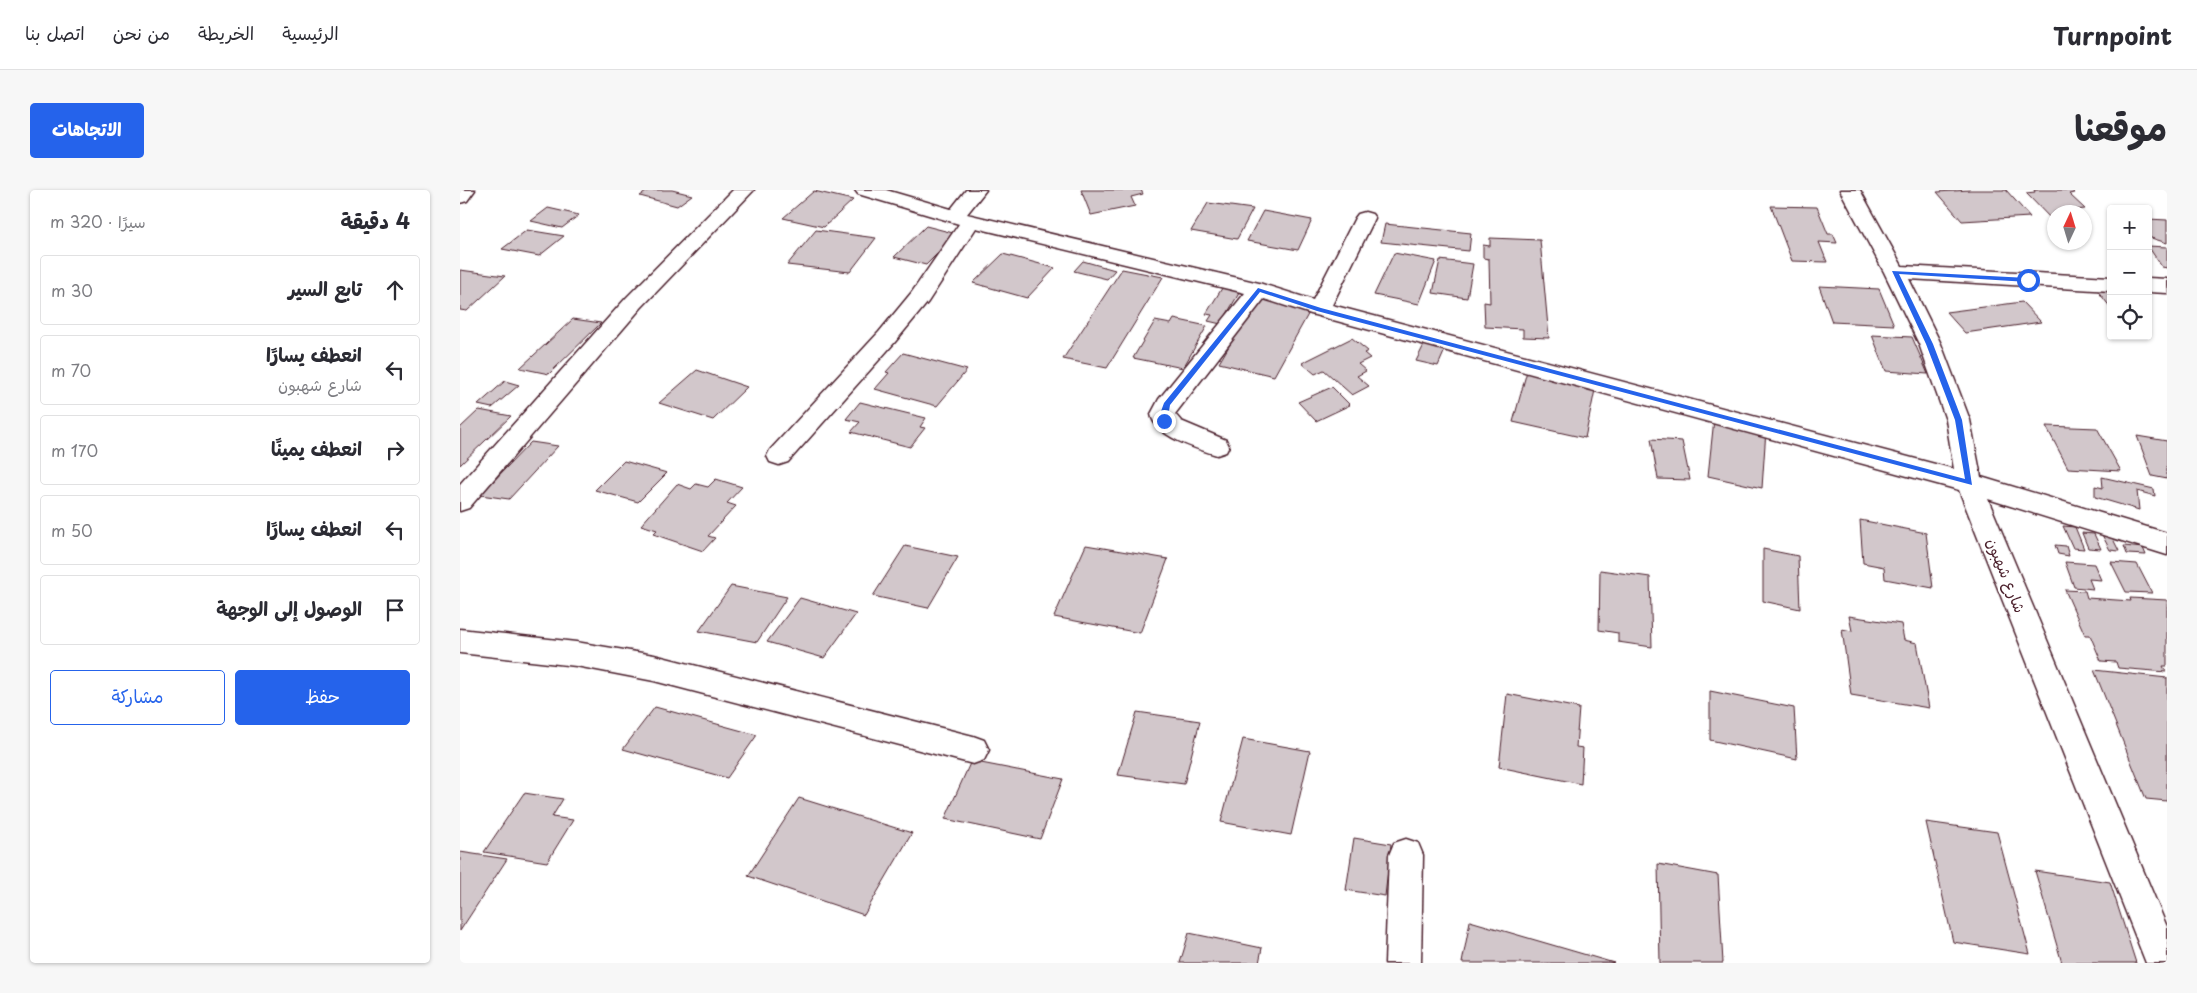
<!DOCTYPE html>
<html lang="ar">
<meta charset="utf-8">
<style>
body{margin:0;font-family:"Playpen Sans","Playpen Sans Arabic",sans-serif;background:#f7f7f7;color:#2b2b33;direction:rtl}
.controls{position:absolute;right:15px;top:15px;display:grid;overflow:hidden;border-radius:5px;box-shadow:0 1px 4px #0004}
.controls button{width:45px;height:45px;display:grid;place-items:center;padding:0;border:0;border-bottom:1px solid #e1e1e2;background:#fff;color:#2b2b33;font:25px sans-serif}
.compass{position:absolute;left:1587px;top:15px;width:45px;height:45px;border-radius:50%;background:#fff;box-shadow:0 1px 4px #0004;rotate:4deg}
.stop{position:absolute;width:15px;height:15px;margin:-11px;border:4px solid #2563eb;border-radius:50%;background:#fff}
.stop.end{background:#2563eb;border-color:#fff;box-shadow:0 1px 5px #0008}
.list{margin:0;padding:0;list-style:none}
h2{display:flex;justify-content:space-between;align-items:center;height:65px;margin:0;padding:0 20px;font-size:21px}
h2 small{font-size:16px;font-weight:400;color:#7c7c81}
.list li{display:grid;grid-template-columns:32px 1fr auto;gap:15px;align-items:center;box-sizing:border-box;height:70px;margin:0 10px 10px;padding:0 10px;border:1px solid #e1e1e2;border-radius:5px}
.list b{display:block;font-size:19px;white-space:nowrap}
.list p{margin:0;font-size:16px;white-space:nowrap;color:#7c7c81}
.list em{font-size:16px;font-style:normal;color:#7c7c81}
.actions{display:flex;gap:10px;padding:15px 20px}
.actions a{flex:1;padding:11px 0;border:1px solid #2563eb;border-radius:5px;text-align:center;font-size:18px;color:#2563eb}
.actions .main{background:#2563eb;color:#fff}
.icon{flex:none;width:28px;height:28px;fill:none;stroke:currentColor;stroke-width:2;stroke-linecap:round;stroke-linejoin:round}
.map{position:relative;flex:none;width:1707px;height:773px;overflow:hidden;direction:ltr;border-radius:5px}
header{display:flex;align-items:center;gap:30px;box-sizing:border-box;height:70px;padding:0 25px;background:#fff;border-bottom:1px solid #e1e1e2}
header strong{font-size:24px}
nav{display:flex;gap:28px;margin-inline-start:auto;font-size:18px}
.intro{display:flex;align-items:center;justify-content:space-between;box-sizing:border-box;height:120px;padding:0 30px}
h1{margin:0;font-size:35px}
.button{padding:12px 22px;border-radius:5px;background:#2563eb;color:#fff;font-size:18px;font-weight:700}
main{display:flex;gap:30px;padding:0 30px}
aside{flex:1;background:#fff;border-radius:5px;box-shadow:0 1px 4px #0004}
.map>svg:first-child{display:block}
</style>
<header>
<strong>Turnpoint</strong>
<nav><a>الرئيسية</a><a>الخريطة</a><a>من نحن</a><a>اتصل بنا</a></nav>
</header>
<div class="intro"><h1>موقعنا</h1><a class="button">الاتجاهات</a></div>
<main>
<div class="map">
<svg width="1707" height="773" viewBox="0 0 1707 773">
<rect width="100%" height="100%" fill="#fff"/>
<filter id="ink" filterUnits="userSpaceOnUse"><feTurbulence type="fractalNoise" baseFrequency=".02" numOctaves="2"/><feDisplacementMap in="SourceGraphic" scale="10" xChannelSelector="R" yChannelSelector="G"/><feConvolveMatrix kernelMatrix="1 2 1 2 8 2 1 2 1" color-interpolation-filters="sRGB"/></filter>
<g filter="url(#ink)">
<g fill="#d2c7cb" stroke="#4a1f2b">
<path d="M189 0H212L232 5 217 16 180 6Z"/>
<path d="M621 0H681L683 4 671 7 675 16 631 25Z"/>
<path d="M1510 0H1546L1570 27 1502 31 1477 2Z"/>
<path d="M1574 0H1611L1614 3 1609 4 1625 19 1615 20 1617 22H1594V32L1566 3 1575 2Z"/>
<path d="M354 1 393 10 364 37 323 28Z"/>
<path d="M748 13 793 19 777 49 731 41Z"/>
<path d="M1311 16 1357 17 1368 44H1373L1377 53 1359 52 1367 72 1332 71Z"/>
<path d="M88 18 119 25 102 38 71 31Z"/>
<path d="M803 21 852 30 838 60 787 51Z"/>
<path d="M1688 29 1707 30V53L1688 47Z"/>
<path d="M925 34 1011 43 1009 61 921 52Z"/>
<path d="M466 36 497 44 466 75 434 67Z"/>
<path d="M67 40 104 46 79 66 42 59Z"/>
<path d="M356 40 416 48 390 82 327 75Z"/>
<path d="M1030 48 1080 50 1089 148 1063 147V139L1025 137 1024 112 1030 113 1029 69 1023 68V55L1030 56Z"/>
<path d="M1688 56 1707 57V78L1702 77Z"/>
<path d="M934 63 976 71 959 114 914 105Z"/>
<path d="M543 64 595 78 567 108 513 93Z"/>
<path d="M980 70 1013 74 1007 108 973 103Z"/>
<path d="M623 71 655 80 647 89 614 81Z"/>
<path d="M662 79 703 87 647 178 603 169Z"/>
<path d="M0 80 45 86 7 121 0 120Z"/>
<path d="M764 95 782 98 761 134 748 131 752 125 746 124Z"/>
<path d="M1359 96 1419 99 1434 135 1372 132Z"/>
<path d="M1637 100H1647L1651 103V118Z"/>
<path d="M798 107 851 119 814 186 759 173Z"/>
<path d="M1562 112 1581 132 1505 143 1486 122Z"/>
<path d="M113 129 141 133 89 184 60 178Z"/>
<path d="M714 129 747 136 723 178 673 168 695 131 711 134Z"/>
<path d="M1412 145 1452 147 1468 184 1426 181Z"/>
<path d="M892 148 908 161 904 163 910 168 898 174 906 181 897 186 909 196 892 205 864 180 855 184 842 173Z"/>
<path d="M964 155 985 160 978 176 956 171Z"/>
<path d="M443 163 507 180 477 216 415 199 429 183 426 182Z"/>
<path d="M237 180 287 197 253 230 199 213Z"/>
<path d="M1067 181 1136 195 1125 248 1053 232Z"/>
<path d="M45 191 59 195 32 218 18 215Z"/>
<path d="M872 197 890 215 856 231 838 212Z"/>
<path d="M400 212 466 228 460 237 465 238 450 257 391 242 400 232 386 229Z"/>
<path d="M19 220 51 226 0 275V238Z"/>
<path d="M1254 229 1306 240 1302 298 1248 286Z"/>
<path d="M1586 236 1637 238 1661 281 1608 278Z"/>
<path d="M1677 246 1707 251V289L1692 286Z"/>
<path d="M1191 249 1222 251 1230 290 1198 289Z"/>
<path d="M71 252 98 256 49 309 20 305Z"/>
<path d="M164 271 207 283 178 312 135 300Z"/>
<path d="M1642 287 1694 299 1695 306 1677 301 1679 320 1635 307V296L1643 298Z"/>
<path d="M256 289 282 297 267 313 276 316 248 346 255 348 243 361 193 344 197 340 181 335 217 294 231 299 236 294 248 297Z"/>
<path d="M1400 330 1466 343 1473 398 1425 389 1424 377 1403 373Z"/>
<path d="M1603 336 1615 337 1624 359 1613 358Z"/>
<path d="M1640 341H1649L1659 361 1650 360Z"/>
<path d="M1622 343 1634 344 1641 359 1628 358Z"/>
<path d="M626 355 708 369 680 443 594 427Z"/>
<path d="M1595 355 1606 356 1609 366 1598 364Z"/>
<path d="M445 356 498 367 468 418 413 406Z"/>
<path d="M1664 356 1683 358 1686 365 1667 364Z"/>
<path d="M1303 359 1338 366 1340 419 1303 411Z"/>
<path d="M1605 372 1634 374 1641 390 1629 389 1633 399 1614 397Z"/>
<path d="M1651 372 1677 374 1692 403 1666 402Z"/>
<path d="M1140 380 1190 387 1192 457 1158 452V443L1139 440Z"/>
<path d="M271 396 327 407 297 452 239 441Z"/>
<path d="M1605 400 1625 401 1627 408 1671 411 1670 408 1707 410V476H1703L1706 482 1658 478 1656 472 1641 471 1630 445H1625Z"/>
<path d="M340 408 396 424 364 468 307 452Z"/>
<path d="M1389 426 1441 434 1444 450 1457 453 1469 518 1391 505 1382 439 1392 441Z"/>
<path d="M1634 480 1707 488V611L1686 609Z"/>
<path d="M1250 501 1334 518 1337 569 1250 550Z"/>
<path d="M1047 504 1119 518 1116 557 1123 558 1121 594 1039 577Z"/>
<path d="M195 517 297 545 267 588 163 559Z"/>
<path d="M677 522 740 531 724 594 658 585Z"/>
<path d="M783 549 850 561 831 645 761 632Z"/>
<path d="M511 571 603 589 580 649 485 629Z"/>
<path d="M64 603 103 609 92 627 113 630 87 672 24 662Z"/>
<path d="M339 608 452 643 404 725 288 686Z"/>
<path d="M1466 632 1537 642 1570 764 1493 752Z"/>
<path d="M894 648 931 654 925 706 886 700Z"/>
<path d="M0 662 47 669 0 741Z"/>
<path d="M1198 674 1258 685 1263 773H1200Z"/>
<path d="M1575 681 1650 692 1676 773H1602Z"/>
<path d="M1010 731 1154 773H1002Z"/>
<path d="M729 743 802 758 799 773H720Z"/>
</g>
<g fill="none" stroke-linecap="round" stroke-linejoin="round">
<g stroke="#4a1f2b" stroke-width="3">
<g id="minor">
<path d="M0 0H15L7 11 0 13Z"/>
<path d="M273 0H294L181 118 9 318 0 321V294L166 108Z"/>
<path d="M395 0H426L491 19 506 0H526L507 24 799 93 853 110 895 28 898 24 905 22 912 24 915 28 872 115 1494 279 1486 230 1459 154 1424 82 1380 0H1400L1442 76 1651 87V101L1449 89 1481 154 1510 230 1521 287 1707 343V365L1528 309 1707 737V773H1686L1499 300 851 124 804 109 715 224 721 231 766 250 769 256 766 262 757 265C737 259 694 246 691 224L699 209 785 103 516 38 468 112 435 152 328 272 319 275 310 272 307 266 310 260 419 142 452 102 499 34 398 4Z"/>
<path d="M1688 88 1707 89V103L1688 102Z"/>
<path d="M0 439 116 452 194 465 513 546 524 550 529 560 524 570 513 574 194 491 116 476 0 463Z"/>
<path d="M946 649 958 653 963 665 961 773H925L929 665 934 653Z"/>
</g>
</g>
<use href="#minor" fill="#fff" fill-rule="evenodd"/>
</g>
</g>
<path fill="#2563eb" d="M1432 81 1568 88 1571 90 1568 92 1439 84 1473 154 1502 230 1512 295 857 121 800 102 710 215 707 233 701 231 700 224 704 213 798 98 861 118 1505 289 1495 230 1466 154Z"/>
<g text-anchor="middle" dominant-baseline="central" stroke-width="4" stroke-linejoin="round" paint-order="stroke">
<g font-size="15" fill="#4a1f2b" stroke="#fff">
<text transform="translate(1547 385) rotate(68)">شارع شهبون</text>
</g>
</g>
</svg>
<div class="controls">
<button>+</button>
<button>−</button>
<button><svg class="icon" aria-label="locate" viewBox="0 0 24 24"><circle cx="12" cy="12" r="6"/><path d="M12 2v4M12 18v4M2 12h4M18 12h4"/></svg></button>
</div>
<svg class="compass" viewBox="-18 -18 36 36"><path d="M0-13l5 13h-10z" fill="#e53935"/><path d="M0 13l5-13h-10z" fill="#7c7c81"/></svg>
<div class="stop" style="left:1568px;top:90px"></div>
<div class="stop end" style="left:704px;top:231px"></div>
</div>
<aside>
<h2>4 دقيقة<small>سيرًا · 320 m</small></h2>
<ul class="list">
<li><svg class="icon" aria-label="ahead" viewBox="0 0 24 24"><path d="M12 20V5M6 11l6-6 6 6"/></svg><div><b>تابع السير</b></div><em>30 m</em></li>
<li><svg class="icon" aria-label="left" viewBox="0 0 24 24"><path d="M17 20v-9H6M10 6l-5 5 5 5"/></svg><div><b>انعطف يسارًا</b><p>شارع شهبون</p></div><em>70 m</em></li>
<li><svg class="icon" aria-label="right" viewBox="0 0 24 24"><path d="M7 20v-9h11M14 6l5 5-5 5"/></svg><div><b>انعطف يمينًا</b></div><em>170 m</em></li>
<li><svg class="icon" aria-label="left" viewBox="0 0 24 24"><path d="M17 20v-9H6M10 6l-5 5 5 5"/></svg><div><b>انعطف يسارًا</b></div><em>50 m</em></li>
<li><svg class="icon" aria-label="arrive" viewBox="0 0 24 24"><path d="M6 21V4h12l-3 4 3 4H6"/></svg><div><b>الوصول إلى الوجهة</b></div></li>
</ul>
<div class="actions"><a class="main">حفظ</a><a>مشاركة</a></div>
</aside>
</main>
